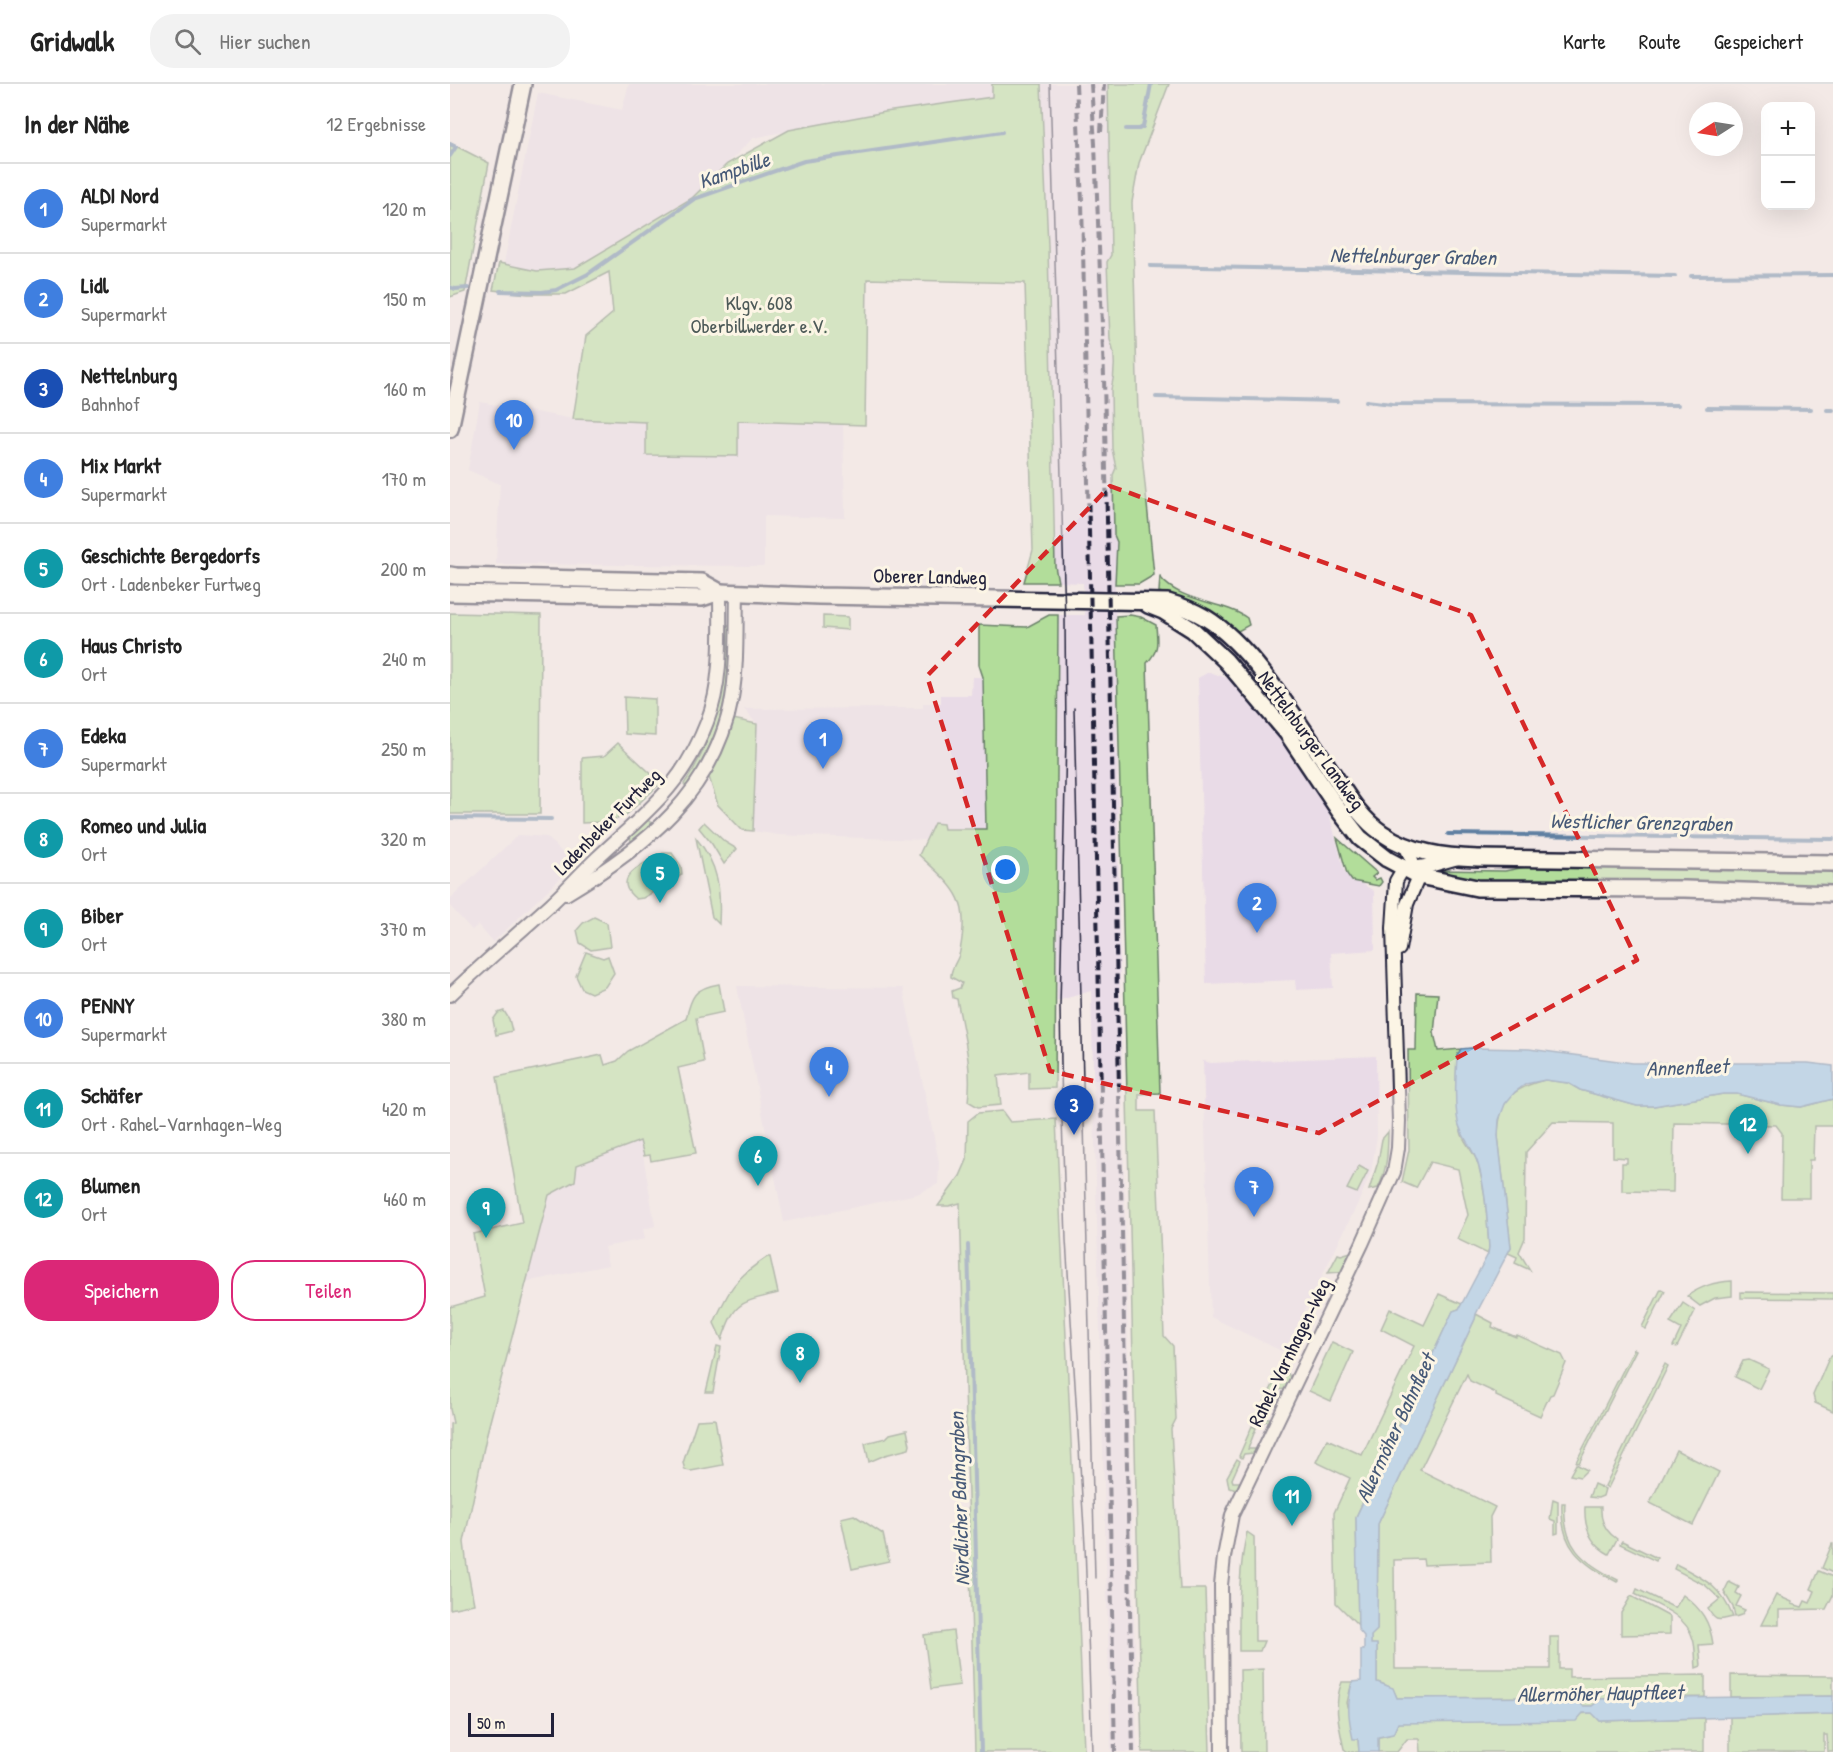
<!DOCTYPE html>
<html lang="de">
<meta charset="utf-8">
<style>
body{margin:0;font-family:"Patrick Hand",sans-serif;background:#f2f2f2;color:#222}
.controls{position:absolute;right:18px;top:18px;display:grid;overflow:hidden;border-radius:12px;box-shadow:0 6px 24px #0002}
.controls button{width:54px;height:54px;display:grid;place-items:center;padding:0;border:0;border-bottom:2px solid #e0e0e0;background:#fff;color:#222;font:30px sans-serif}
.compass{position:absolute;left:1239px;top:18px;width:54px;height:54px;border-radius:50%;background:#fff;box-shadow:0 6px 24px #0002;rotate:258deg}
.scale{position:absolute;left:18px;bottom:15px;width:86px;box-sizing:border-box;padding-left:6px;border:3px solid #22223b;border-top:0;font-size:16px;line-height:21px;white-space:nowrap;color:#22223b;-webkit-text-stroke:4px #fcf5e5;paint-order:stroke}
.you{position:absolute;left:556px;top:786px;width:21px;height:21px;margin:-15px;border:4px solid #fff;border-radius:50%;background:#1a73e8;box-shadow:0 0 0 9px #1a73e833}
.badge{display:grid;place-items:center;width:39px;height:39px;border-radius:50%;background:#db2777;color:#fff;font-size:20px;font-weight:700}
.pin{position:absolute;translate:-50% -50px;filter:drop-shadow(0 2px 3px #0008)}
.pin::after{content:'';position:absolute;top:32px;width:21px;height:18px;background:inherit;clip-path:polygon(0 0,100% 0,50% 100%)}
.list{margin:0;padding:0;list-style:none}
h2{display:flex;justify-content:space-between;align-items:center;height:78px;margin:0;padding:0 24px;font-size:26px}
h2 small{font-size:20px;font-weight:400;color:#767676}
.list li{display:grid;grid-template-columns:39px 1fr auto;gap:18px;align-items:center;box-sizing:border-box;height:90px;padding:0 24px;border-top:2px solid #e0e0e0}
.list b{display:block;font-size:22px;white-space:nowrap}
.list p{margin:0;font-size:20px;white-space:nowrap;color:#767676}
.list em{font-size:20px;font-style:normal;color:#767676}
.actions{display:flex;gap:12px;padding:18px 24px}
.actions a{flex:1;padding:14px 0;border:2px solid #db2777;border-radius:24px;text-align:center;font-size:21px;color:#db2777}
.actions .main{background:#db2777;color:#fff}
.icon{flex:none;width:33px;height:33px;fill:none;stroke:currentColor;stroke-width:2;stroke-linecap:round;stroke-linejoin:round}
.map{position:relative;flex:none;width:1383px;height:1668px;overflow:hidden}
header{display:flex;align-items:center;gap:36px;box-sizing:border-box;height:84px;padding:0 30px;background:#fff;border-bottom:2px solid #e0e0e0}
header strong{font-size:28px}
nav{display:flex;gap:33px;margin-inline-start:auto;font-size:21px}
.search{width:420px;height:54px;background:#f2f2f2;display:flex;align-items:center;gap:15px;box-sizing:border-box;padding:0 21px;border-radius:24px;color:#767676;font-size:22px}
main{display:flex}
aside{flex:1;background:#fff}
.map>svg:first-child{display:block}
</style>
<header>
<strong>Gridwalk</strong>
<div class="search"><svg class="icon" aria-label="search" viewBox="0 0 24 24"><circle cx="10" cy="10" r="6"/><path d="M15 15l6 6"/></svg>Hier suchen</div>
<nav><a>Karte</a><a>Route</a><a>Gespeichert</a></nav>
</header>
<main>
<aside>
<h2>In der Nähe<small>12 Ergebnisse</small></h2>
<ul class="list">
<li><span class="badge" style="background:#3f7fe0">1</span><div><b>ALDI Nord</b><p>Supermarkt</p></div><em>120 m</em></li>
<li><span class="badge" style="background:#3f7fe0">2</span><div><b>Lidl</b><p>Supermarkt</p></div><em>150 m</em></li>
<li><span class="badge" style="background:#1a4fb4">3</span><div><b>Nettelnburg</b><p>Bahnhof</p></div><em>160 m</em></li>
<li><span class="badge" style="background:#3f7fe0">4</span><div><b>Mix Markt</b><p>Supermarkt</p></div><em>170 m</em></li>
<li><span class="badge" style="background:#0f9aa8">5</span><div><b>Geschichte Bergedorfs</b><p>Ort · Ladenbeker Furtweg</p></div><em>200 m</em></li>
<li><span class="badge" style="background:#0f9aa8">6</span><div><b>Haus Christo</b><p>Ort</p></div><em>240 m</em></li>
<li><span class="badge" style="background:#3f7fe0">7</span><div><b>Edeka</b><p>Supermarkt</p></div><em>250 m</em></li>
<li><span class="badge" style="background:#0f9aa8">8</span><div><b>Romeo und Julia</b><p>Ort</p></div><em>320 m</em></li>
<li><span class="badge" style="background:#0f9aa8">9</span><div><b>Biber</b><p>Ort</p></div><em>370 m</em></li>
<li><span class="badge" style="background:#3f7fe0">10</span><div><b>PENNY</b><p>Supermarkt</p></div><em>380 m</em></li>
<li><span class="badge" style="background:#0f9aa8">11</span><div><b>Schäfer</b><p>Ort · Rahel-Varnhagen-Weg</p></div><em>420 m</em></li>
<li><span class="badge" style="background:#0f9aa8">12</span><div><b>Blumen</b><p>Ort</p></div><em>460 m</em></li>
</ul>
<div class="actions"><a class="main">Speichern</a><a>Teilen</a></div>
</aside>
<div class="map">
<svg width="1383" height="1668" viewBox="0 0 1383 1668">
<rect width="100%" height="100%" fill="#f3e9e6"/>
<filter id="ink" filterUnits="userSpaceOnUse"><feTurbulence type="fractalNoise" baseFrequency=".0167" numOctaves="2"/><feDisplacementMap in="SourceGraphic" scale="12" xChannelSelector="R" yChannelSelector="G"/><feConvolveMatrix kernelMatrix="1 2 1 2 8 2 1 2 1" color-interpolation-filters="sRGB"/></filter>
<g filter="url(#ink)">
<g fill="#e9dbe7">
<path d="M179 0H542V13L435 28 303 54 242 114 103 201 49 204 88 9 172 26Z"/>
<path d="M591 0H649L650 9 651 0H658L661 171 657 178 660 256 663 265 664 296 661 306 662 365 666 384 663 391 664 451 667 458V476L665 487 670 907 687 1668H661L641 907 607 917 608 531H635L633 499 608 498 605 482 598 162Z"/>
<path d="M30 318 123 335 196 338V371L287 337 393 341 395 434 314 432V482L46 480 50 400 18 386Z"/>
<path d="M759 588 783 596 845 668 876 718 895 789 924 807 925 866 881 869 883 904 846 906 845 896 756 900 748 594Z"/>
<path d="M522 593H533L536 745H494L478 756 329 751 303 747 307 640 294 625 473 624V619H491V611H521Z"/>
<path d="M68 751 97 753 124 781 43 858 28 841 22 846 0 822V815Z"/>
<path d="M287 902 453 904 489 1078 488 1100 467 1110 334 1138Z"/>
<path d="M926 972 927 1052 921 1088 909 1117 834 1268 761 1233 753 977 761 979Z"/>
<path d="M190 1053 205 1142 193 1145 195 1155 154 1163 158 1181 75 1198 103 1073Z"/>
</g>
<g fill="#b2dd9a" stroke="#6a806a" stroke-width="1.5">
<path d="M542 0H591L598 162 605 482 608 498H574L583 466 575 199 417 195 415 341 288 337V372L196 371V338L123 335 136 252 163 229 159 188 116 210H78L43 206 49 179 87 187 125 184 242 114 277 80 339 46 435 28 542 13Z"/>
<path d="M658 0H719L689 79 682 118 688 330 704 491 689 500H665L667 458 664 451 663 391 666 384 662 365 661 306C665 290 666 270 660 256L657 178 661 171Z"/>
<path d="M0 59 39 79 15 208 0 213Z"/>
<path d="M710 493C729 518 773 517 797 534L799 541 788 547C779 544 773 535 764 530 748 520 728 512 709 508Z"/>
<path d="M0 529 91 531 90 730H0Z"/>
<path d="M599 531H608L605 1004 579 1005V988L548 992 551 1021 528 1023 518 1017C523 983 513 948 507 915L503 914 502 907 510 904 512 899 501 893C500 884 509 876 510 867 520 814 506 805 469 771L484 739 493 740 494 745H536L533 593 529 581V541L577 543Z"/>
<path d="M680 531 691 533 706 541C707 558 710 565 697 579L710 1009 689 1010V1027H705L714 1252 723 1262 726 1335 721 1345 730 1505H755L760 1668H692L666 532Z"/>
<path d="M373 532 398 533V546L373 544Z"/>
<path d="M277 541H281C279 605 274 649 237 704L234 700C269 650 275 600 277 541Z"/>
<path d="M174 613 205 615V652L175 650Z"/>
<path d="M283 635 307 640 303 747 292 746 268 721 259 693Z"/>
<path d="M168 659 211 699 175 732 154 738 132 739V674L154 672Z"/>
<path d="M197 735 204 742 185 758H181L180 751Z"/>
<path d="M254 738 275 758 287 765 274 780 262 760 249 744Z"/>
<path d="M246 754C269 781 271 806 269 840L262 833Z"/>
<path d="M887 754 927 789 922 793 925 796 930 794 932 798 929 802 902 797 897 790Z"/>
<path d="M213 769H222L231 782 232 790 228 794 193 814 186 815C158 793 196 779 213 769Z"/>
<path d="M1085 781 1383 785V804L1030 797 997 793 987 786 1055 787Z"/>
<path d="M144 833 157 839 160 863 141 866 130 859 127 846 133 839Z"/>
<path d="M136 868 153 874 158 872 164 889 155 903 141 909 132 905 126 892Z"/>
<path d="M269 900 274 928 246 934 254 978 228 984 246 1069 201 1077 200 1071 194 1072 190 1057 127 1081 125 1097 99 1111 37 1349 14 1458 17 1483 24 1520 0 1525V1340L3 1339 0 1325V1223L35 1213 23 1150 72 1139 47 993 152 971 155 981 167 977 178 967 236 935C241 913 244 904 269 900Z"/>
<path d="M967 909 988 910 984 949 988 967 1011 965 1007 972C1006 997 1004 1027 1012 1051 1016 1061 1025 1069 1028 1080 1036 1107 1037 1135 1039 1163L1038 1170 1007 1155 1018 1131 1008 1085 980 1078 966 1104 952 1098 959 1066 958 966H966Z"/>
<path d="M54 927 59 935 62 947 46 951 43 936 48 929Z"/>
<path d="M1095 996 1118 999 1130 1006 1187 1022H1204L1273 1010H1287L1331 1021 1351 1023 1383 1015V1042H1364L1363 1076H1359V1114H1331L1332 1049 1326 1041 1224 1039 1223 1108 1172 1107V1079H1177V1074L1163 1073V1039L1103 1038 1076 1068 1075 1154 1069 1168 1080 1186 1065 1179 1067 1173 1058 1169 1061 1163 1048 1052C1049 1017 1061 1004 1095 996Z"/>
<path d="M552 1027 560 1038 606 1035C615 1246 627 1457 634 1668H525L510 1119 499 1122H488L510 1092 517 1076 518 1037 528 1029Z"/>
<path d="M938 1048C938 1068 937 1086 928 1104L919 1106 928 1078 932 1055Z"/>
<path d="M909 1082 918 1087 907 1109 897 1105Z"/>
<path d="M901 1168 892 1188 878 1189 888 1170 891 1171Z"/>
<path d="M317 1173H320L328 1209C289 1219 285 1217 272 1256L264 1239C279 1205 285 1194 317 1173Z"/>
<path d="M1282 1197V1212L1265 1214 1250 1222 1237 1212C1252 1202 1264 1198 1282 1197Z"/>
<path d="M1211 1205 1215 1207 1196 1245 1192 1243Z"/>
<path d="M1291 1208 1383 1209V1215L1291 1214Z"/>
<path d="M989 1210 1012 1220 1009 1225 1003 1227 906 1433 908 1541 886 1519 884 1429 900 1394 866 1378 877 1355 912 1371 964 1262 931 1245 940 1225 974 1241Z"/>
<path d="M1233 1219 1245 1227 1227 1263 1223 1262 1231 1245 1220 1239Z"/>
<path d="M1026 1230 1043 1239 1042 1243 1066 1253 1067 1251 1112 1271 1116 1279 1103 1310 1100 1311 1090 1332 1046 1312V1309L1020 1297 1017 1290 970 1386 1045 1423 1040 1433 1041 1478 974 1481 973 1475 944 1476 945 1585H1100V1553H1109V1585H1119V1593L1255 1591V1613L1151 1615 1142 1622H1133L1123 1613 947 1614C944 1604 937 1601 927 1598V1561L921 1560V1551L927 1546 928 1440 1025 1235Z"/>
<path d="M882 1258 903 1268 881 1317 859 1307Z"/>
<path d="M267 1262 271 1263 263 1308H256Z"/>
<path d="M1184 1265 1186 1266 1129 1379 1126 1378Z"/>
<path d="M1383 1271V1327L1365 1319 1363 1311 1379 1274Z"/>
<path d="M1299 1276 1319 1285 1309 1305 1285 1293 1293 1277Z"/>
<path d="M1215 1280 1218 1282 1158 1404 1155 1402Z"/>
<path d="M831 1284 838 1289 841 1296 836 1305 825 1306 823 1309 820 1307Z"/>
<path d="M818 1311 821 1312 813 1330 814 1334H820L819 1337 810 1338 808 1341 804 1339Z"/>
<path d="M265 1335 273 1381 241 1387 235 1386 233 1379 247 1336Z"/>
<path d="M802 1342 806 1344 798 1365H806L804 1369 794 1370 792 1374 789 1372Z"/>
<path d="M457 1346 460 1361 459 1365 435 1371 419 1378 415 1359 436 1354 440 1350Z"/>
<path d="M1226 1366 1269 1388 1243 1441 1200 1419Z"/>
<path d="M787 1375 790 1377 782 1395 783 1398H791L787 1406 779 1404 777 1393Z"/>
<path d="M1126 1380 1137 1386 1130 1393 1120 1391Z"/>
<path d="M1144 1400 1155 1405 1153 1412 1148 1414 1139 1413Z"/>
<path d="M1103 1415 1108 1417V1449L1105 1450V1437L1100 1435Z"/>
<path d="M1112 1419H1115C1112 1462 1132 1478 1168 1496L1167 1498C1130 1478 1110 1464 1112 1419Z"/>
<path d="M1135 1423H1151C1150 1437 1155 1447 1167 1455L1159 1470C1140 1460 1134 1443 1135 1423Z"/>
<path d="M404 1431 433 1450 439 1477 402 1485 391 1434Z"/>
<path d="M797 1448 804 1453 805 1557H814L810 1567H789C789 1526 788 1488 797 1448Z"/>
<path d="M1172 1457 1207 1474 1206 1477 1170 1460Z"/>
<path d="M1382 1460H1383V1489L1372 1484Z"/>
<path d="M1226 1480C1254 1495 1271 1502 1283 1533 1268 1536 1266 1539 1258 1525L1270 1515 1255 1501 1224 1485Z"/>
<path d="M1369 1487 1383 1493V1511L1376 1525 1329 1526V1541H1311L1326 1511 1342 1518V1520L1352 1523 1355 1517 1360 1519 1365 1507 1361 1505Z"/>
<path d="M1279 1498 1289 1503 1286 1509 1291 1512 1286 1522 1295 1526 1291 1531 1285 1533 1283 1523 1274 1508Z"/>
<path d="M1187 1505 1225 1524 1233 1511C1251 1524 1260 1538 1263 1560L1249 1561 1251 1582 1246 1584C1245 1575 1246 1564 1243 1555 1236 1530 1206 1521 1185 1510Z"/>
<path d="M1181 1512 1220 1533V1550L1171 1551V1529Z"/>
<path d="M503 1547 510 1601 481 1605 474 1551Z"/>
<path d="M813 1585 814 1668H791L790 1586Z"/>
<path d="M1281 1591 1383 1592V1612L1281 1613Z"/>
<path d="M892 1598H902L897 1619 908 1655 909 1668H898L894 1665C889 1642 883 1620 892 1598Z"/>
<path d="M1143 1629 1150 1637 1254 1634V1668H970L969 1655H957L947 1668H928V1653C938 1652 946 1650 947 1639Z"/>
<path d="M1383 1630V1668H1378L1377 1651H1374V1668H1280V1633Z"/>
</g>
<path fill="#8abfe7" stroke="#6080a2" stroke-width="1.5" d="M1021 964 1079 965 1183 979H1358L1383 982V1015L1351 1023 1331 1021 1287 1010H1273L1204 1022H1187L1130 1006 1118 999 1095 996 1076 1000 1065 1008 1055 1020 1049 1036 1048 1052 1061 1163 1026 1230 1025 1235 928 1440 927 1546 921 1552V1560H927V1598L943 1604 947 1614 1124 1613 1133 1622H1142L1151 1615 1383 1612V1630L1150 1637 1142 1629H1133L1126 1637 948 1639 943 1650 928 1653V1668H909L908 1655H903C898 1632 897 1621 902 1598L911 1597V1566H914V1552L908 1545 906 1433 1003 1227 1009 1225 1038 1170 1039 1163C1037 1135 1036 1106 1028 1080 1023 1064 1012 1054 1008 1038 1004 1017 1006 993 1007 972L1011 965Z"/>
<g fill="none" stroke-linecap="round" stroke-linejoin="round">
<g stroke="#6080a2" stroke-width="4">
<path d="M676 45H689L693 43 701 0"/>
<path d="M0 60 6 63 0 72"/>
<path d="M700 182 1225 192"/>
<path d="M1241 192 1383 191"/>
<path d="M0 203 5 205 18 204"/>
<path d="M50 207 92 208 106 206 138 190 244 115 354 77 552 48"/>
<path d="M706 313 887 317"/>
<path d="M916 317 942 320 1228 321"/>
<path d="M1257 324 1361 325"/>
<path d="M1377 326H1383"/>
<path d="M0 734 101 735"/>
<path d="M998 750 1383 755"/>
<path d="M518 1161 531 1668"/>
</g>
<g stroke="#22223b" stroke-width="16">
<g id="minor">
<path d="M116 810C194 764 265 708 282 614 288 579 286 543 287 508"/>
<path d="M949 865 957 820 969 792 955 761"/>
<path d="M0 911C33 879 68 850 102 819 117 805 131 789 147 774 195 729 232 703 257 638 273 597 270 551 270 508"/>
<path d="M772 1668 771 1501 774 1473 782 1431 912 1160 944 1088 948 1064 949 1037 943 844 946 797 953 785 983 781 1008 774"/>
</g>
</g>
<g stroke="#22223b" stroke-width="20">
<g id="major">
<path d="M0 345 73 0"/>
<path d="M0 491 6 492 252 498 270 508"/>
<path d="M0 509 252 514 270 508 369 512 718 518C732 522 744 527 756 534 805 564 850 642 883 690 897 711 910 734 932 749 961 769 994 773 1028 774L1383 779"/>
<path d="M698 521 713 527 743 546 776 577 837 649 890 728 910 754 937 775 969 792 1027 804 1235 805 1383 810"/>
</g>
</g>
<use href="#minor" stroke="#fcf5e5" stroke-width="12"/>
<use href="#major" stroke="#fcf5e5" stroke-width="15"/>
<g stroke="#22223b" stroke-width="1.5">
<path d="M600 0 615 535 616 654 610 923 612 1035 616 1156 635 1461 642 1668"/>
<path d="M624 624 645 1494"/>
</g>
<g stroke="#22223b" stroke-width="4" stroke-dasharray="9 4.5" stroke-linecap="butt">
<path d="M626 0 632 117 665 1668"/>
<path d="M641 0 645 60 654 293 683 1668"/>
<path d="M651 48 654 0"/>
</g>
</g>
</g>
<path d="M0 0H1383V1668H0ZM660 402 1021 531 1187 876 869 1049 600 987 477 592Z" fill="#f3e9e6" fill-opacity=".55" fill-rule="evenodd"/>
<path fill="none" stroke="#d62828" stroke-width="4.5" stroke-dasharray="12 8" stroke-linejoin="round" d="M660 402 1021 531 1187 876 869 1049 600 987 477 592Z"/>
<g text-anchor="middle" dominant-baseline="central" stroke-width="6" stroke-linejoin="round" paint-order="stroke">
<g font-size="20" fill="#4d5a58" stroke="#fcf5e5">
<text x="309" y="218">Klgv. 608<tspan x="309" dy="23">Oberbillwerder e.V.</tspan></text>
</g>
<g font-size="20" fill="#22223b" stroke="#fcf5e5">
<text transform="translate(480 492) rotate(1)">Oberer Landweg</text>
<text transform="translate(862 656) rotate(54)">Nettelnburger Landweg</text>
<text transform="translate(157 737) rotate(-45)">Ladenbeker Furtweg</text>
<text transform="translate(839 1268) rotate(-64)">Rahel-Varnhagen-Weg</text>
</g>
<g font-size="21" font-style="italic" fill="#465977" stroke="#fcf5e5">
<text transform="translate(284 86) rotate(-19)">Kampbille</text>
<text transform="translate(963 172) rotate(1)">Nettelnburger Graben</text>
<text transform="translate(1191 738) rotate(1)">Westlicher Grenzgraben</text>
<text transform="translate(1237 983) rotate(-2)">Annenfleet</text>
<text transform="translate(945 1344) rotate(-65)">Allermöher Bahnfleet</text>
<text transform="translate(509 1415) rotate(-92)">Nördlicher Bahngraben</text>
<text transform="translate(1150 1609) rotate(-1)">Allermöher Hauptfleet</text>
</g>
</g>
</svg>
<div class="controls">
<button>+</button>
<button>−</button>
</div>
<svg class="compass" viewBox="-18 -18 36 36"><path d="M0-13l5 13h-10z" fill="#e53935"/><path d="M0 13l5-13h-10z" fill="#767676"/></svg>
<div class="scale">50 m</div>
<div class="you"></div>
<div class="pin badge" style="left:373px;top:685px;background:#3f7fe0">1</div>
<div class="pin badge" style="left:807px;top:849px;background:#3f7fe0">2</div>
<div class="pin badge" style="left:624px;top:1051px;background:#1a4fb4">3</div>
<div class="pin badge" style="left:379px;top:1013px;background:#3f7fe0">4</div>
<div class="pin badge" style="left:210px;top:819px;background:#0f9aa8">5</div>
<div class="pin badge" style="left:308px;top:1102px;background:#0f9aa8">6</div>
<div class="pin badge" style="left:804px;top:1133px;background:#3f7fe0">7</div>
<div class="pin badge" style="left:350px;top:1299px;background:#0f9aa8">8</div>
<div class="pin badge" style="left:36px;top:1154px;background:#0f9aa8">9</div>
<div class="pin badge" style="left:64px;top:366px;background:#3f7fe0">10</div>
<div class="pin badge" style="left:842px;top:1442px;background:#0f9aa8">11</div>
<div class="pin badge" style="left:1298px;top:1070px;background:#0f9aa8">12</div>
</div>
</main>
